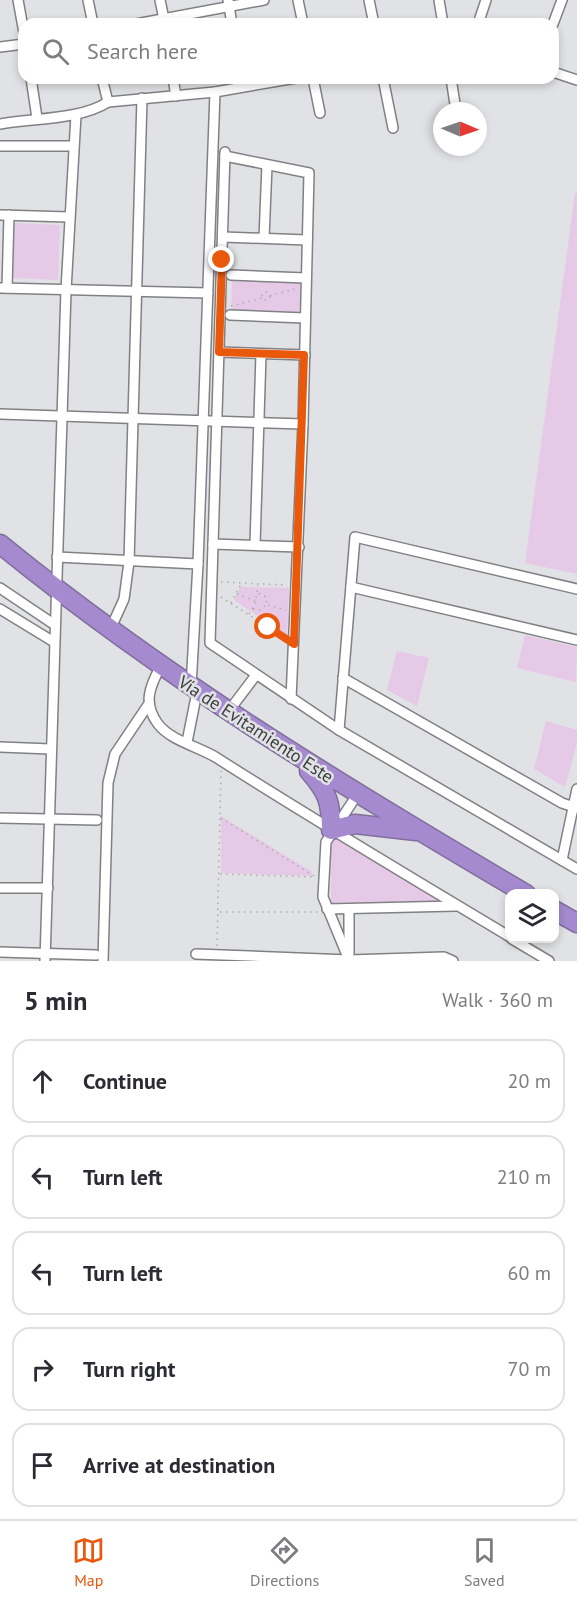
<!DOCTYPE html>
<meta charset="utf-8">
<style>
body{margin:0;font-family:"PT Sans",sans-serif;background:#f2f2f3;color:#2b2b33}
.controls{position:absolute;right:18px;bottom:18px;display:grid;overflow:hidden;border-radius:12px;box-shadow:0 3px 9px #0003}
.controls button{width:54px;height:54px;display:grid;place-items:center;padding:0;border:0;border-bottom:2px solid #e1e1e2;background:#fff;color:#2b2b33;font:30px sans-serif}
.compass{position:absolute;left:433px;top:102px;width:54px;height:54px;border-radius:50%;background:#fff;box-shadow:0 3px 9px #0003;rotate:92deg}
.stop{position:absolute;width:18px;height:18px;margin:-14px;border:4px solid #ea580c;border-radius:50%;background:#fff}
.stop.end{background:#ea580c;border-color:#fff;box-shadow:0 2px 6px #0008}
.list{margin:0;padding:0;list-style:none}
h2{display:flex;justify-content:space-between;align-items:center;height:78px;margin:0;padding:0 24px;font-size:26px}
h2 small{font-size:20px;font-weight:400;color:#7c7c81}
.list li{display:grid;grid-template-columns:39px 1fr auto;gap:18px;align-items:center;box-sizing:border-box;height:84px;margin:0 12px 12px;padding:0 12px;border:2px solid #e1e1e2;border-radius:18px}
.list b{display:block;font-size:22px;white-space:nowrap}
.list em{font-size:20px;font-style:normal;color:#7c7c81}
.icon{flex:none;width:33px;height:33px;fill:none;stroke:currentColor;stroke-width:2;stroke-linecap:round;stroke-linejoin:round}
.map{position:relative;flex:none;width:577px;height:961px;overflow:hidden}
.search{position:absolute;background:#fff;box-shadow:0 3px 9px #0003;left:18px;right:18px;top:18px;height:66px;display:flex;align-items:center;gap:15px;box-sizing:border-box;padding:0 21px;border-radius:18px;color:#7c7c81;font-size:22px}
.sheet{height:558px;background:#fff}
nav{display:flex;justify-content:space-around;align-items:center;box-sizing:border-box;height:84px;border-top:2px solid #e1e1e2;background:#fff;font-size:16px;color:#7c7c81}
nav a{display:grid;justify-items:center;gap:3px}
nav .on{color:#ea580c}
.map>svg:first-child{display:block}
</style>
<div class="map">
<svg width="577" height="961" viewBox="0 0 577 961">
<rect width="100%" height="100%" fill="#e1e2e5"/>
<g fill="#e6c9e6">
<path d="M575 193H577V574L525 563Z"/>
<path d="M15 223 60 225 58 280 13 278Z"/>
<path d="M232 279 301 281 299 315 231 312Z"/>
<path d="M240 587 289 588 287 636 234 600Z"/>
<path d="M525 635 577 647 576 682 517 668Z"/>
<path d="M397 651 429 658 417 706 387 690Z"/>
<path d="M546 721 577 730V743L565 787 534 769Z"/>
<path d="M221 816 312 872V876L221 873Z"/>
<path d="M336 840H342L437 896 438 901 331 903V842Z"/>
</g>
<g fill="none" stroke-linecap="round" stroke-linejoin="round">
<g stroke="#808184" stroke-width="12">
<g id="street">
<path d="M18 0 24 33"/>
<path d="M88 0 93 24"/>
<path d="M160 0 165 24"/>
<path d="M228 0 232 24"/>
<path d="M298 0 303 24"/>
<path d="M369 0 374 24"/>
<path d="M439 0 443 24"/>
<path d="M136 24 264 0"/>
<path d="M478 24 486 0"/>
<path d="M553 24 562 0"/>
<path d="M0 47 24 44"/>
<path d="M553 72 577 80"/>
<path d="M31 78 37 118"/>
<path d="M102 78 108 102"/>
<path d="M173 78 176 96"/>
<path d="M313 78 320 113"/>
<path d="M383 78 393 128"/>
<path d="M451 78 456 111"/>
<path d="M0 124C33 118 80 120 108 102L215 92 296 78"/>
<path d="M0 146H73"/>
<path d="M225 152 210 643 339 730 577 869"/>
<path d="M225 156 309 173 303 424 291 699"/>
<path d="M0 215 69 217"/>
<path d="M223 237 307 240"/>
<path d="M264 238 267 165"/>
<path d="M231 275 306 278"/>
<path d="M0 288 208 293"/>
<path d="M7 288 9 215"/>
<path d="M230 315 305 318"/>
<path d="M219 352 305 355"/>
<path d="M0 414 303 424"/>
<path d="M213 544 299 547"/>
<path d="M255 545 261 354"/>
<path d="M57 557 198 564"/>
<path d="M351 587 577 640"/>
<path d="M0 588 55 625"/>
<path d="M0 609 54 642"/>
<path d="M110 630 124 599 129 562 142 98"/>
<path d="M161 666C149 687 143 704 158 724 171 741 200 747 217 758 314 820 412 878 510 937"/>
<path d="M343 678 562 803 577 808"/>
<path d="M191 686 198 564 215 92"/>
<path d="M228 712 256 675"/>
<path d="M339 730 355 537 577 589"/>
<path d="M187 742 197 692"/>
<path d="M0 747 51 749"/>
<path d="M0 818 97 820"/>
<path d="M562 860 577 789"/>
<path d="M0 888H48"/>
<path d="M327 909 456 906"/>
<path d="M512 939 549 961"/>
<path d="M0 952 96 955"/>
<path d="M196 954 349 960 444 957 453 961"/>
<path d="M349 954V909"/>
<path d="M349 960 323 897 326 842 357 795"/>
<path d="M45 961 66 290 76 115"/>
<path d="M103 961 108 783 115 754 148 705"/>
</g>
</g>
<g stroke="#806f9c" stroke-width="21">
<g id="highway">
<path d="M0 544C164 678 344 787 526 894"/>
<path d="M309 771C328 793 331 802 331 830L355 824 416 831"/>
<path d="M554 910 577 923"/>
</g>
</g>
<g stroke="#abacae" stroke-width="1.5" stroke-dasharray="1.5 4.5" stroke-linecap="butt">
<circle cx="266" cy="296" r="4"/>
<path d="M270 296 295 289"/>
<path d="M231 306 262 298"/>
<path d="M221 582 286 585"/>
<path d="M237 594 255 601"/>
<path d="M221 597 285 638"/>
<path d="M231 603 241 584"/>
<path d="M268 605 286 610"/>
<path d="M253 609 260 610 267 604 266 597 258 593"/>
<path d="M249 614 255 604 258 585"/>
<path d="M221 818 314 876"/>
<path d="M220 874 314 877"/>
<path d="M220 912H318"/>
<path d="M217 946 221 771"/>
</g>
<use href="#street" stroke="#fff" stroke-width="9"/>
<use href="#highway" stroke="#a58acf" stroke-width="18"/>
</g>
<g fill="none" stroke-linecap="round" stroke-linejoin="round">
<path stroke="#ea580c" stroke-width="8" d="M222 260 219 352 304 355 294 644 268 627"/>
</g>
<g text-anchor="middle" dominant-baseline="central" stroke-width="5" stroke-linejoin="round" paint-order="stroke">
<g font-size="18" fill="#3c3d3e" stroke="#e1e2e5">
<text transform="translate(256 729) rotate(33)">Vía de Evitamiento Este</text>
</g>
</g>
</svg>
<div class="controls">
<button><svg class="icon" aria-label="layers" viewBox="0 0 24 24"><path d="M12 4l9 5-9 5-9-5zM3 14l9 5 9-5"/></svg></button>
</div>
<svg class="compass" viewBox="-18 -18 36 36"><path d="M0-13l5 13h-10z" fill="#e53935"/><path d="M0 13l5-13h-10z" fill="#7c7c81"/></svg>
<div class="stop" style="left:268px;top:627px"></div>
<div class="stop end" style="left:222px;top:260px"></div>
<div class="search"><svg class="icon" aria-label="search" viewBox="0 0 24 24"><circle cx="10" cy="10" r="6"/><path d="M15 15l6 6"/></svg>Search here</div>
</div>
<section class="sheet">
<h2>5 min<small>Walk · 360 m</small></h2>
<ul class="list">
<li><svg class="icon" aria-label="ahead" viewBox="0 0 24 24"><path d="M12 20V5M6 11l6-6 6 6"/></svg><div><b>Continue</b></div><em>20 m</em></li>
<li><svg class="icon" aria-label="left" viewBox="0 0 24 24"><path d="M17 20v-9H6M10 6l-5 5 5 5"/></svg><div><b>Turn left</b></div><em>210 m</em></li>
<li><svg class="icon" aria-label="left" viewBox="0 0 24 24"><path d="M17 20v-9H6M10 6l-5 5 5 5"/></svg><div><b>Turn left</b></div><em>60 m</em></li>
<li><svg class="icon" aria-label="right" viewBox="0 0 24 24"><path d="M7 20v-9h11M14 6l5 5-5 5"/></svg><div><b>Turn right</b></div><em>70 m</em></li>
<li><svg class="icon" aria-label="arrive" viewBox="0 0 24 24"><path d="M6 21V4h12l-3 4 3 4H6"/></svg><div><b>Arrive at destination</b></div></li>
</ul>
</section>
<nav>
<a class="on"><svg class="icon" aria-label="map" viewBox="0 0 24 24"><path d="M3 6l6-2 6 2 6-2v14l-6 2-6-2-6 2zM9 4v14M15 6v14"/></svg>Map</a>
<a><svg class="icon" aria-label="directions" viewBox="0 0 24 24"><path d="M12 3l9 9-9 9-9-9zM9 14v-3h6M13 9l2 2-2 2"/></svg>Directions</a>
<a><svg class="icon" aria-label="saved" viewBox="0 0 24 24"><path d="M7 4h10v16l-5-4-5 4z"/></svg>Saved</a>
</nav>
